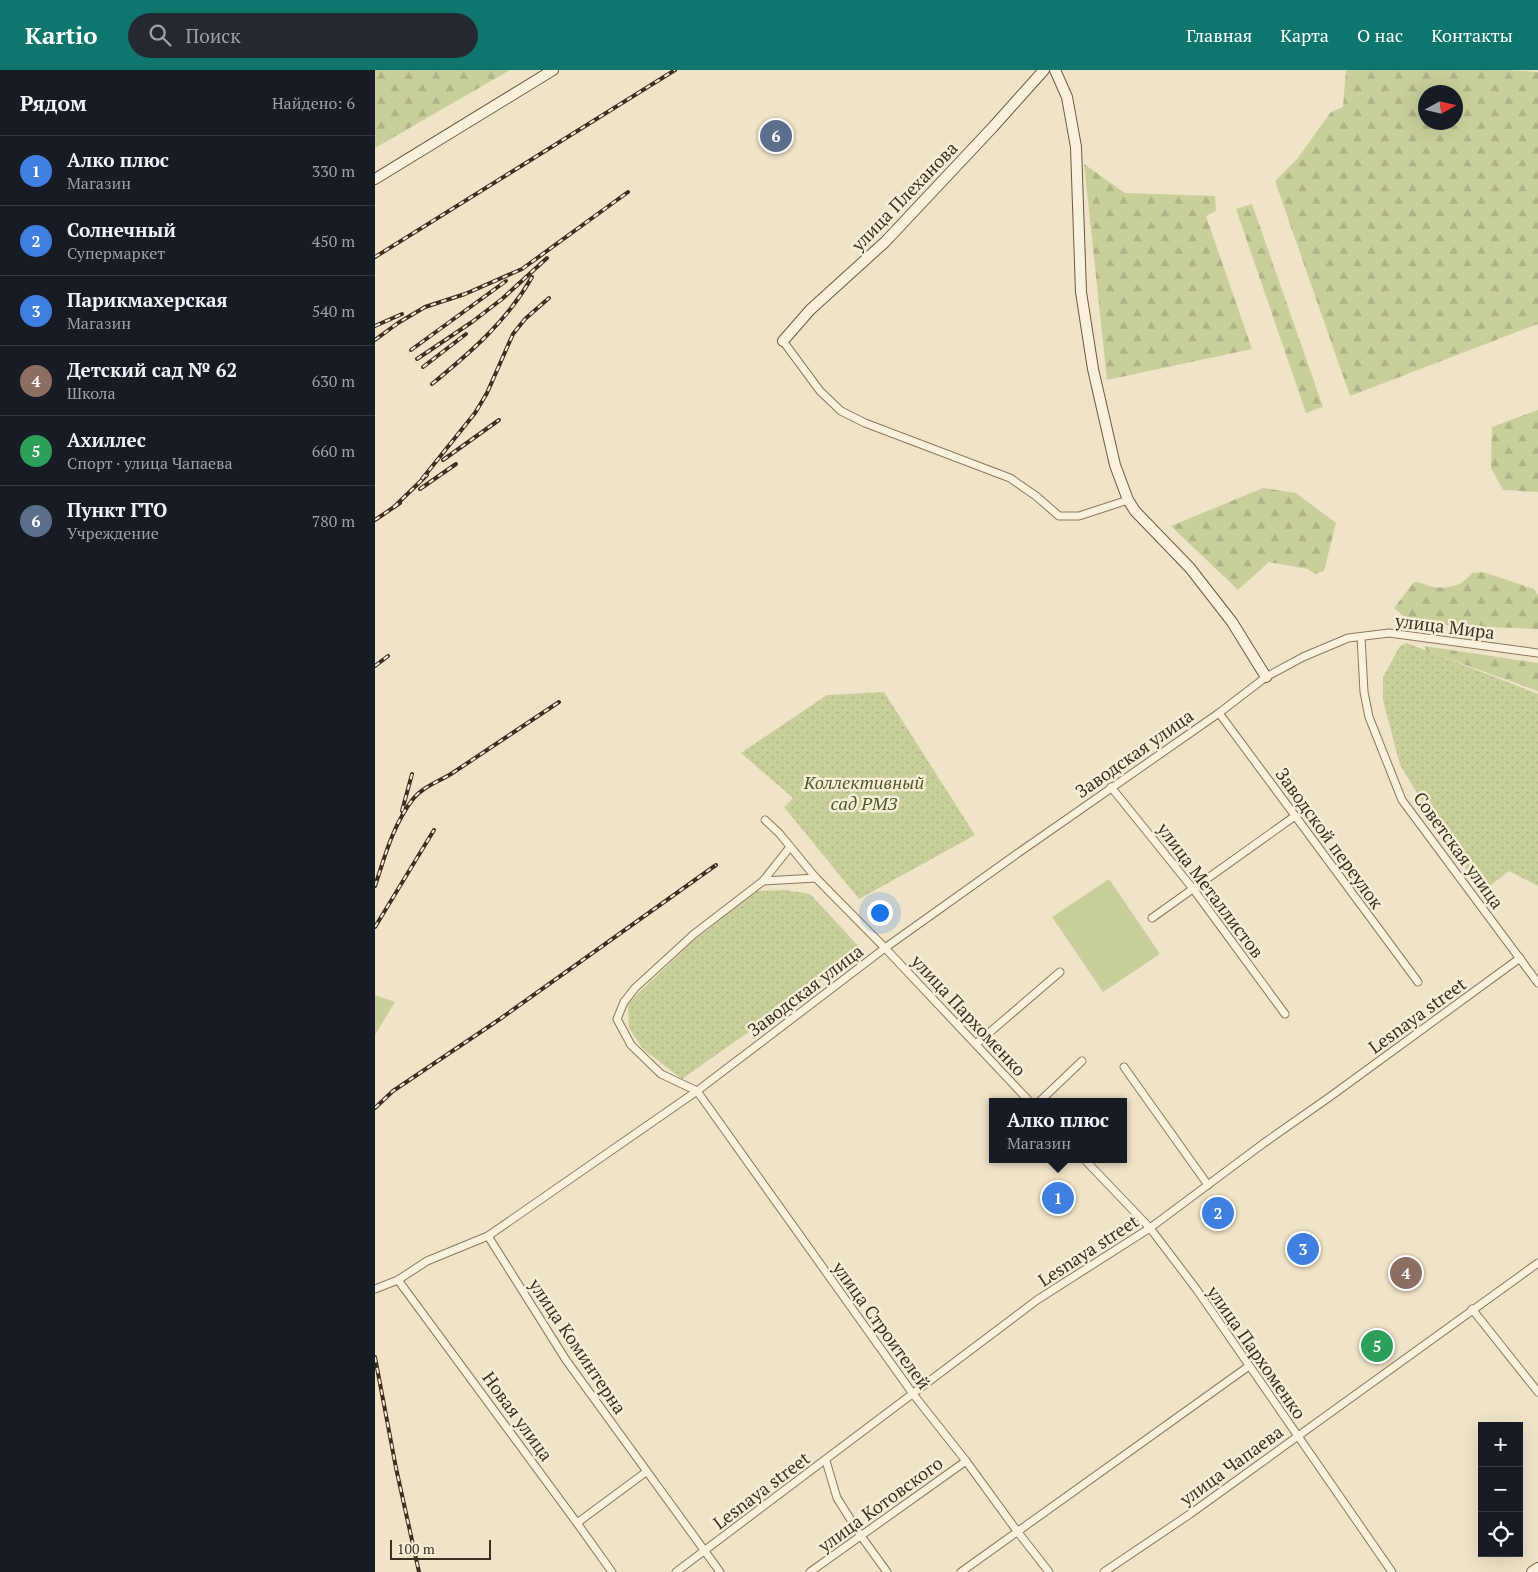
<!DOCTYPE html>
<html lang="ru">
<meta charset="utf-8">
<style>
body{margin:0;font-family:"PT Serif",serif;background:#242831;color:#f1f3f6}
.controls{position:absolute;right:15px;bottom:15px;display:grid;overflow:hidden;border-radius:0px;box-shadow:0 5px 20px #0002}
.controls button{width:45px;height:45px;display:grid;place-items:center;padding:0;border:0;border-bottom:1px solid #363941;background:#171b24;color:#f1f3f6;font:25px sans-serif}
.compass{position:absolute;left:1043px;top:15px;width:45px;height:45px;border-radius:50%;background:#171b24;box-shadow:0 5px 20px #0002;rotate:82deg}
.scale{position:absolute;left:15px;bottom:12px;width:101px;box-sizing:border-box;padding-left:5px;border:2px solid #3d2e20;border-top:0;font-size:14px;line-height:18px;white-space:nowrap;color:#3d2e20;-webkit-text-stroke:4px #f7eed8;paint-order:stroke}
.you{position:absolute;left:504px;top:842px;width:18px;height:18px;margin:-12px;border:4px solid #fff;border-radius:50%;background:#1a73e8;box-shadow:0 0 0 8px #1a73e833}
.badge{display:grid;place-items:center;width:32px;height:32px;border-radius:50%;background:#0f766e;color:#fff;font-size:16px;font-weight:700}
.pin{position:absolute;translate:-50% -50%;border:2px solid #fff;box-shadow:0 1px 5px #0006}
.popup{position:absolute;left:614px;top:1028px;width:138px;height:65px;box-sizing:border-box;display:grid;place-content:center;border-radius:0px;background:#171b24;filter:drop-shadow(0 1px 4px #0005);font-size:16px;white-space:nowrap;color:#9ea1a6}
.popup b{font-size:19px;color:#f1f3f6}
.popup::after{content:'';position:absolute;left:50%;top:100%;margin-left:-10px;border:10px solid transparent;border-top-color:#171b24}
.list{margin:0;padding:0;list-style:none}
h2{display:flex;justify-content:space-between;align-items:center;height:65px;margin:0;padding:0 20px;font-size:21px}
h2 small{font-size:16px;font-weight:400;color:#9ea1a6}
.list li{display:grid;grid-template-columns:32px 1fr auto;gap:15px;align-items:center;box-sizing:border-box;height:70px;padding:0 20px;border-top:1px solid #363941}
.list b{display:block;font-size:19px;white-space:nowrap}
.list p{margin:0;font-size:16px;white-space:nowrap;color:#9ea1a6}
.list em{font-size:16px;font-style:normal;color:#9ea1a6}
.icon{flex:none;width:28px;height:28px;fill:none;stroke:currentColor;stroke-width:2;stroke-linecap:round;stroke-linejoin:round}
.map{position:relative;flex:none;width:1163px;height:1502px;overflow:hidden}
header{display:flex;align-items:center;gap:30px;box-sizing:border-box;height:70px;padding:0 25px;background:#0f766e;color:#fff}
header strong{font-size:24px}
nav{display:flex;gap:28px;margin-inline-start:auto;font-size:18px}
.search{width:350px;height:45px;background:#242831;display:flex;align-items:center;gap:12px;box-sizing:border-box;padding:0 18px;border-radius:28px;color:#9ea1a6;font-size:19px}
main{display:flex}
aside{flex:1;background:#171b24}
.map>svg:first-child{display:block}
</style>
<header>
<strong>Kartio</strong>
<div class="search"><svg class="icon" aria-label="search" viewBox="0 0 24 24"><circle cx="10" cy="10" r="6"/><path d="M15 15l6 6"/></svg>Поиск</div>
<nav><a>Главная</a><a>Карта</a><a>О нас</a><a>Контакты</a></nav>
</header>
<main>
<aside>
<h2>Рядом<small>Найдено: 6</small></h2>
<ul class="list">
<li><span class="badge" style="background:#3f7fe0">1</span><div><b>Алко плюс</b><p>Магазин</p></div><em>330 m</em></li>
<li><span class="badge" style="background:#3f7fe0">2</span><div><b>Солнечный</b><p>Супермаркет</p></div><em>450 m</em></li>
<li><span class="badge" style="background:#3f7fe0">3</span><div><b>Парикмахерская</b><p>Магазин</p></div><em>540 m</em></li>
<li><span class="badge" style="background:#8d6e63">4</span><div><b>Детский сад № 62</b><p>Школа</p></div><em>630 m</em></li>
<li><span class="badge" style="background:#2e9e5b">5</span><div><b>Ахиллес</b><p>Спорт · улица Чапаева</p></div><em>660 m</em></li>
<li><span class="badge" style="background:#5c6f8a">6</span><div><b>Пункт ГТО</b><p>Учреждение</p></div><em>780 m</em></li>
</ul>
</aside>
<div class="map">
<svg width="1163" height="1502" viewBox="0 0 1163 1502">
<defs>
<pattern id="forest-firs" width="22" height="20" patternUnits="userSpaceOnUse" patternTransform="scale(1.25)"><rect width="22" height="20" fill="#c9cf9b"/><path d="M5 1l3.5 6h-7zM16 11l3.5 6h-7z" fill="#aeb285"/></pattern>
<pattern id="garden-dots" width="8" height="8" patternUnits="userSpaceOnUse" patternTransform="scale(1.25)"><rect width="8" height="8" fill="#c9cf9b"/><path d="M2 2h.1M6 6h.1" fill="none" stroke="#aeb285" stroke-width="1.8" stroke-linecap="round"/></pattern>
</defs>
<rect width="100%" height="100%" fill="#f0e4c8"/>
<g fill="#c9cf9b">
<path d="M734 809 785 884 728 922 677 847Z"/>
<path d="M0 925 20 932 0 965Z"/>
</g>
<g fill="url(#forest-firs)" fill-rule="evenodd">
<path d="M0 0H135L0 78Z"/>
<path d="M971 0H1133L1163 2V254L975 326 900 111 922 89 956 42 968 37ZM1050 22H1080V52H1050Z"/>
<path d="M709 94 750 123 840 126 841 141 831 146 877 279 732 310Z"/>
<path d="M877 134 948 337 931 343 861 139Z"/>
<path d="M1163 340V422L1128 420 1116 398 1117 357Z"/>
<path d="M888 418 921 423 961 453 949 501 940 504 933 499 894 492 863 520 796 456Z"/>
<path d="M1108 502 1159 519 1163 525V559L1037 554 1019 538 1039 512C1045 512 1049 514 1054 516 1070 520 1087 517 1097 503Z"/>
<path d="M1049 576 1163 593V621L1052 581Z"/>
</g>
<g fill="url(#garden-dots)">
<path d="M1032 573 1163 624V816L1134 801 1107 822 1063 758 1025 695 1008 630V607L1025 576Z"/>
<path d="M509 622 600 765 484 829 409 737 418 728 366 683 452 625Z"/>
<path d="M410 820 435 824 488 881 307 1009 268 979 254 958 253 933 318 871 382 821Z"/>
</g>
<g fill="none" stroke-linecap="round" stroke-linejoin="round">
<g stroke="#8d765c" stroke-width="9">
<g id="street">
<path d="M408 271 445 321 466 341 490 353 635 408 661 426 684 446H704L753 430"/>
<path d="M986 567 989 622 994 647 1027 730 1163 913"/>
<path d="M844 643 1043 912"/>
<path d="M736 717 819 820 910 944"/>
<path d="M390 750 404 763 441 808 510 878 655 1032"/>
<path d="M441 808 388 811 319 864 260 918 249 932 242 949 256 975 286 1004 322 1021 538 1324 591 1391 642 1461 674 1502"/>
<path d="M388 811 415 777"/>
<path d="M777 848 920 746"/>
<path d="M601 974 685 902"/>
<path d="M749 997 833 1115"/>
<path d="M664 1032 707 991"/>
<path d="M709 1089 775 1158 822 1220 1017 1502"/>
<path d="M113 1166 191 1290 345 1502"/>
<path d="M23 1210 202 1453 237 1502"/>
<path d="M0 1219 23 1210 52 1191 113 1166 322 1021 510 878 646 781 844 643 891 607 928 587 973 568 1014 563 1163 583"/>
<path d="M1097 1239 1163 1322"/>
<path d="M451 1391 462 1428 486 1466 512 1502"/>
<path d="M202 1453 271 1402"/>
<path d="M301 1502 662 1230 775 1158 889 1073 956 1026 1145 888"/>
<path d="M435 1502 591 1391"/>
<path d="M586 1502 874 1296"/>
<path d="M729 1502 815 1444 1163 1193"/>
</g>
</g>
<g stroke="#6f573f" stroke-width="12">
<g id="secondary">
<path d="M680 0 692 27 701 77 706 222 718 299 740 395 753 430 760 441 815 498 857 552 891 607"/>
<path d="M0 109 178 0"/>
<path d="M408 271 435 240 510 172 618 57 669 0"/>
<path d="M1157 1502 1163 1498"/>
</g>
</g>
<use href="#street" stroke="#faf1dc" stroke-width="7"/>
<use href="#secondary" stroke="#faf1dc" stroke-width="10"/>
<g stroke="#3d2e20" stroke-width="4">
<g id="rail">
<path d="M0 187 300 0"/>
<path d="M0 256 27 244"/>
<path d="M0 270 23 253 50 237 90 224 147 199 253 122"/>
<path d="M36 280 131 211"/>
<path d="M42 289 97 252 127 229 172 188"/>
<path d="M48 297 91 264"/>
<path d="M57 314C96 282 132 251 157 207"/>
<path d="M68 390 124 350"/>
<path d="M47 409 100 343 112 323 138 264 150 249 174 228"/>
<path d="M45 419 81 394"/>
<path d="M19 437 52 405"/>
<path d="M0 450 25 433"/>
<path d="M0 596 13 586"/>
<path d="M27 741 37 704"/>
<path d="M0 816C10 786 18 755 38 729 48 716 66 711 79 702 114 679 149 655 184 632"/>
<path d="M0 857 59 760"/>
<path d="M0 1038 18 1021 125 949 341 795"/>
<path d="M0 1287 21 1398 44 1502"/>
</g>
</g>
<use href="#rail" stroke="#f7eed8" stroke-width="2" stroke-dasharray="5.5" stroke-linecap="butt"/>
</g>
<g text-anchor="middle" dominant-baseline="central" stroke-width="5" stroke-linejoin="round" paint-order="stroke">
<g font-size="18" fill="#3d2e20" stroke="#f7eed8">
<text transform="translate(529 126) rotate(-46)">улица Плеханова</text>
<text transform="translate(1070 556) rotate(7)">улица Мира</text>
<text transform="translate(759 683) rotate(-35)">Заводская улица</text>
<text transform="translate(955 768) rotate(54)">Заводской переулок</text>
<text transform="translate(1084 780) rotate(54)">Советская улица</text>
<text transform="translate(836 820) rotate(53)">улица Металлистов</text>
<text transform="translate(430 920) rotate(-37)">Заводская улица</text>
<text transform="translate(594 945) rotate(47)">улица Пархоменко</text>
<text transform="translate(1042 945) rotate(-36)">Lesnaya street</text>
<text transform="translate(713 1180) rotate(-33)">Lesnaya street</text>
<text transform="translate(507 1255) rotate(54)">улица Строителей</text>
<text transform="translate(203 1276) rotate(56)">улица Коминтерна</text>
<text transform="translate(882 1282) rotate(55)">улица Пархоменко</text>
<text transform="translate(143 1346) rotate(54)">Новая улица</text>
<text transform="translate(856 1395) rotate(-36)">улица Чапаева</text>
<text transform="translate(386 1420) rotate(-37)">Lesnaya street</text>
<text transform="translate(505 1434) rotate(-36)">улица Котовского</text>
</g>
<g font-size="18" font-style="italic" fill="#4d5a26" stroke="#f7eed8">
<text x="489" y="712">Коллективный<tspan x="489" dy="21">сад РМЗ</tspan></text>
</g>
</g>
</svg>
<div class="controls">
<button>+</button>
<button>−</button>
<button><svg class="icon" aria-label="locate" viewBox="0 0 24 24"><circle cx="12" cy="12" r="6"/><path d="M12 2v4M12 18v4M2 12h4M18 12h4"/></svg></button>
</div>
<svg class="compass" viewBox="-18 -18 36 36"><path d="M0-13l5 13h-10z" fill="#e53935"/><path d="M0 13l5-13h-10z" fill="#9ea1a6"/></svg>
<div class="scale">100 m</div>
<div class="you"></div>
<div class="pin badge" style="left:683px;top:1128px;background:#3f7fe0">1</div>
<div class="popup"><b>Алко плюс</b>Магазин</div>
<div class="pin badge" style="left:843px;top:1143px;background:#3f7fe0">2</div>
<div class="pin badge" style="left:928px;top:1179px;background:#3f7fe0">3</div>
<div class="pin badge" style="left:1031px;top:1203px;background:#8d6e63">4</div>
<div class="pin badge" style="left:1002px;top:1276px;background:#2e9e5b">5</div>
<div class="pin badge" style="left:401px;top:66px;background:#5c6f8a">6</div>
</div>
</main>
